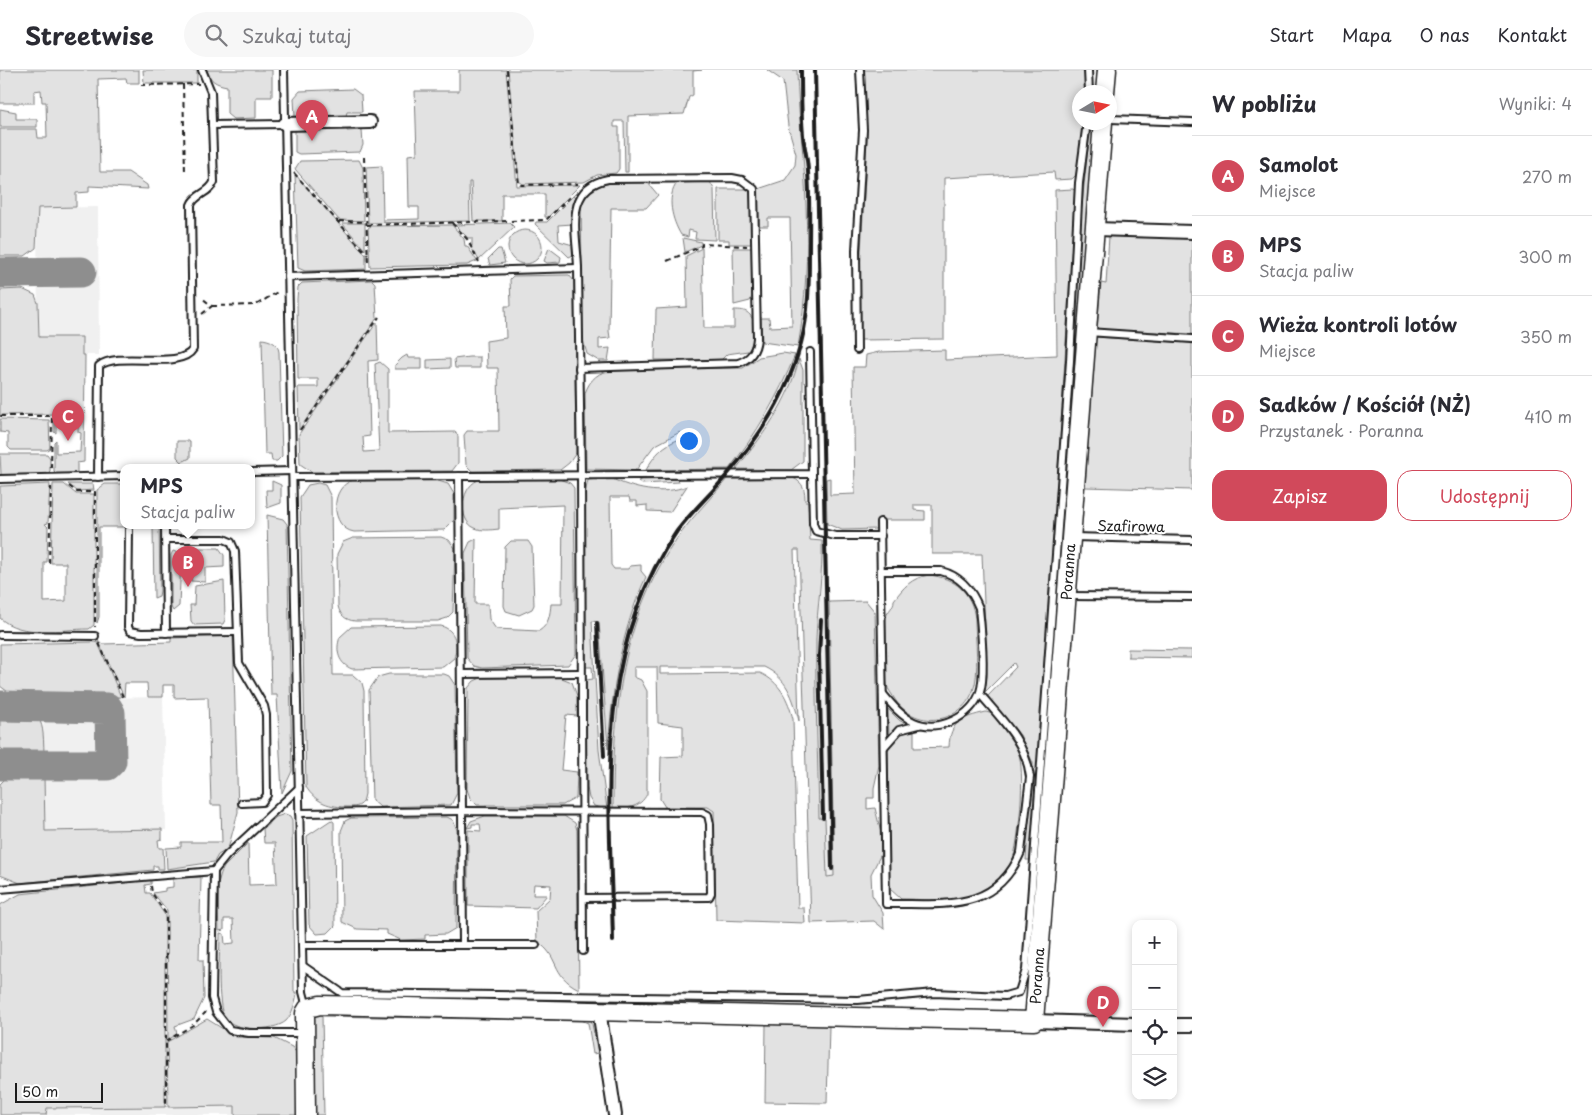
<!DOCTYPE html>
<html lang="pl">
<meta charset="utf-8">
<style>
body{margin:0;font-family:"Playpen Sans",sans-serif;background:#f7f7f7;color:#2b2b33}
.controls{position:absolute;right:15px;bottom:15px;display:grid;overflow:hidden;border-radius:10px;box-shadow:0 2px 8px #0003}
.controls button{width:45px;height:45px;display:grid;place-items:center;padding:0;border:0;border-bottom:1px solid #e1e1e2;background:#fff;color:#2b2b33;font:25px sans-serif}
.compass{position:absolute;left:1072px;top:15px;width:45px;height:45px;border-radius:50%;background:#fff;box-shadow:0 2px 8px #0003;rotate:80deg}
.scale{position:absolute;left:15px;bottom:12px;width:88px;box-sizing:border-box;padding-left:5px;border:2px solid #1c1c1c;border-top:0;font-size:14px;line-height:18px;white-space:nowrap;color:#1c1c1c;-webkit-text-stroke:4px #fff;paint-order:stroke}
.you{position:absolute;left:688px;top:370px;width:18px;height:18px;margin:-12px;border:4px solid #fff;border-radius:50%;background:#1a73e8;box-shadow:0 0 0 8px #1a73e833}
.badge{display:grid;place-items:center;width:32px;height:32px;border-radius:50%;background:#d1495b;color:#fff;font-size:16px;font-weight:700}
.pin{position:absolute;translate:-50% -41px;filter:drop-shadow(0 1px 2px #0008)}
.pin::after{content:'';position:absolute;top:26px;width:18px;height:15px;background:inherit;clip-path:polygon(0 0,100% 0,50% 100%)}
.popup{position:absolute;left:120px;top:394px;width:135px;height:65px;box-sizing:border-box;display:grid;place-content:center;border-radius:10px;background:#fff;filter:drop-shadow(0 1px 4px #0005);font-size:16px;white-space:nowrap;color:#7c7c81}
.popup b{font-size:19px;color:#2b2b33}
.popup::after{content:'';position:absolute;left:50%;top:100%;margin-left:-10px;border:10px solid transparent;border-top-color:#fff}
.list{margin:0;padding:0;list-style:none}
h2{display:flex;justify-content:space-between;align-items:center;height:65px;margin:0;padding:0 20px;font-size:21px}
h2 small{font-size:16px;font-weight:400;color:#7c7c81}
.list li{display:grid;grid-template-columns:32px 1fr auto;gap:15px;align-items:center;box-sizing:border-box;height:80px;padding:0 20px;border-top:1px solid #e1e1e2}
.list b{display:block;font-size:19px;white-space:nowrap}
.list p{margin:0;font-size:16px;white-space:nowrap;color:#7c7c81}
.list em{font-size:16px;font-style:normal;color:#7c7c81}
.actions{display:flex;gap:10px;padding:15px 20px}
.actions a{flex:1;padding:11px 0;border:1px solid #d1495b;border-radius:15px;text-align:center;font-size:18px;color:#d1495b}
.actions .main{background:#d1495b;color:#fff}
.icon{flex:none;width:28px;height:28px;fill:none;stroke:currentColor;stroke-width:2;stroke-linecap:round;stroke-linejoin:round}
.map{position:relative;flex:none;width:1192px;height:1045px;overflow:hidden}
header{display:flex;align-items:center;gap:30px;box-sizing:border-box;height:70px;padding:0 25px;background:#fff;border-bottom:1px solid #e1e1e2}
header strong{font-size:24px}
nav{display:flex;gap:28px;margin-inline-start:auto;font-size:18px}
.search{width:350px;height:45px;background:#f7f7f7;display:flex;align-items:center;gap:12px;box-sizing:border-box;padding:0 18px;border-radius:28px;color:#7c7c81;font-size:19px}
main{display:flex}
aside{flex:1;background:#fff}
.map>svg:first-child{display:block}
</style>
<header>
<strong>Streetwise</strong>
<div class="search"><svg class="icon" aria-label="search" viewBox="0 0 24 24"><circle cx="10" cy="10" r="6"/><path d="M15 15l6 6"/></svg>Szukaj tutaj</div>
<nav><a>Start</a><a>Mapa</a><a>O nas</a><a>Kontakt</a></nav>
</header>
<main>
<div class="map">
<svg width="1192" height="1045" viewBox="0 0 1192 1045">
<rect width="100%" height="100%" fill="#fff"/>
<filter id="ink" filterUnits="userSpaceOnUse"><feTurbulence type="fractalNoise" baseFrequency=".02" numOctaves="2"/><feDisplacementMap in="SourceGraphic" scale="10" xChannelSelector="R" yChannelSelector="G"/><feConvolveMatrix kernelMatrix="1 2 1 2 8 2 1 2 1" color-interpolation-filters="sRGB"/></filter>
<g filter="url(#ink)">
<g fill="#f0f0f0">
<path d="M98 137 99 285H82V267H38L37 138Z"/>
<path d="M822 471H827L835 751 834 806 827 807 825 749H819L816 603V569L823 501Z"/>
<path d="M163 627 166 760 45 761 43 629Z"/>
<path d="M235 1036V1045H46V1038Z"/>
</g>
<g fill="#e2e2e2" stroke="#7f7f7f">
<path d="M0 0H139V13H127L126 8 98 9 100 102H128L147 115 148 119 89 116V122L76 123V137L38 138 36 178 25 186H0V59H37L38 68H47L46 32H42L41 20 34 21V33H0Z"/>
<path d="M143 0H197V13H144Z"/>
<path d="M207 0H272V27H256V48L233 49 227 44V16C216 14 210 11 207 0Z"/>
<path d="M459 0H506L517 116 580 115 548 147H545V124H502V151H473L471 112H469L470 151 368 153 366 97 382 96 383 150 419 149V137H409L408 85 417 84 415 21H459Z"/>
<path d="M508 0H702L693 1V25L689 27 684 44 628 46V102H625L624 51H614V57H619V99L616 103 597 105 584 112 523 114 519 111Z"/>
<path d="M767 0H797C798 46 805 91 806 137 808 183 806 231 798 277L762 272 761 248H769L770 257 792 256 790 148H768V156H759L758 119 785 110 795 95 796 84 788 56 783 11Z"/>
<path d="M863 0H1084L1086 22H1080V52L1084 53 1076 105 1072 109 1055 110 1054 102 944 108V269L860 270V201L867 69Z"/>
<path d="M353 19 361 25 362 42H347L346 46 295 47 294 28 300 21Z"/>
<path d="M0 39 16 42V49H37V57H0Z"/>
<path d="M1091 53H1094L1056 573C1064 399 1070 224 1091 53Z"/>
<path d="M347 57V61L362 60 363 75 360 82 299 84 295 82V59Z"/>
<path d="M359 90 363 98 364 151 339 150 295 99 300 91Z"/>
<path d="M295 104 366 185V199L305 201 298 198Z"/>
<path d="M710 112 714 119 715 170 695 169 696 162 689 160 688 167 681 165C672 150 666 127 677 113Z"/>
<path d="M648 113 658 125 646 138H611L609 261 610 268 599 269V279L610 278 608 291H599L587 284 583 270 581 132C593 110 624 110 648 113Z"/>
<path d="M718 119H748L750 121 752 174H729V170H718Z"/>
<path d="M1073 119 1075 121C1062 344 1048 567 1031 790H1026L1033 693 1020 665 987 627 1016 597 1014 593 985 622 987 606 982 484H932V435H914V440L925 441V450H877V459L842 460 827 454 826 409 830 408V425L855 424 853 297H865L866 285 879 282 945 280V290L1057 285 1055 120Z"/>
<path d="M578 121 573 134V154L558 155 559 171 573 175V185L569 187 535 154 536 152H547Z"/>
<path d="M342 153H365V180Z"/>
<path d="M510 153 514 157 479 190 470 176H472V168H468L455 155Z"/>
<path d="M452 155 464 169 465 176H467L477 191 467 195 370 197 368 158 371 156Z"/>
<circle cx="525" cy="177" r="17"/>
<path d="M1109 166 1192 167V264L1097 259 1101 213 1106 214Z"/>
<path d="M683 168 701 172V175L685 182Z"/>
<path d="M549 178 561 187 560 192 547 193 544 191Z"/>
<path d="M702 178 704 258H734V240C740 240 746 240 750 245 757 252 754 274 748 281L727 284 721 290H655L656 239 687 237 686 186Z"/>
<path d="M733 178H752V226L750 231 734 235Z"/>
<path d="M498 179H501L505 193 490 195 488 189Z"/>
<path d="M569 205 574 211 576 383 569 393 560 400 472 401 466 395 464 365 467 361H499L498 298H487L486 271 506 268 505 236H511L510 209 513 206Z"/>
<path d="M372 210 375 213 377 248 299 360 298 317H318V309H298L297 229 298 217 302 213Z"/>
<path d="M22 219 35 225 38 233 39 267H82V285H85L84 392 77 393V404L56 405 54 401V372L56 370V383L80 382 81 363 78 362V345H56V363L54 362V344L0 345V220Z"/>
<path d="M377 252 378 290 368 291 370 366 363 367 364 382 379 381 375 294 380 292 388 299V363L455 362 458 366V393L452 401 312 402 300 394 299 364Z"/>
<path d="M1096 267 1192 273V420L1085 417Z"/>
<path d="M262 269C270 270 278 273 279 282L282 386 277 391H272L271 384H265Z"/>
<path d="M783 283 795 285C778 327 757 363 729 399L646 400C655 384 663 375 680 369V362L654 376 636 400 586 399 585 323C590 309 599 301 614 300L743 298 759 287Z"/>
<path d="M407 285 408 288H422V299H395V295L402 288Z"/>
<path d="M469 287H480V298H455L454 289Z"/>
<path d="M450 289V298L427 299V290Z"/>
<path d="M799 289 803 300V391L791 400 736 399C764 364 788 333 799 289Z"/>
<path d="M0 349 49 350 50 378 47 380H11L8 377V363L0 362Z"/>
<path d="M177 371H190V388L182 392 177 387Z"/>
<path d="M0 384H47L50 388V401L46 405H1Z"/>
<path d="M610 408C634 419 661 426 687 416L670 442 647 441V435L637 436V431H630L629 427H610L611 495 614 499H628L630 496 641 495V501L646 507C621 561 612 620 608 679L599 552 592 551 599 680 607 739 594 736 589 728 587 718 586 610 593 609 592 597H586L585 424 588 410Z"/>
<path d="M432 409 448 414 454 424V450L444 460 354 462C330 458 329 416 354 410Z"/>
<path d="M482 409H559L570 413 574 418 576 584 568 595 482 598 474 596 467 588 465 483 470 472 476 469 475 534H488L489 549 496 559 539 561C549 555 550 544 551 534H562L563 435 499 438V459C491 460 482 461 475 458 457 451 460 413 482 409Z"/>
<path d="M727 409 793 408C804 413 805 420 805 431H808L810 470 822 471C823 505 817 537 816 570 815 629 818 689 819 748L825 749 827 807 834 806 829 532 866 531 875 542 879 695 874 718V728H867V739L875 738 881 763V784L871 804 872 825 883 843 884 859 874 851 811 853 799 480H794L799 651C793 627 787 608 764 597H660V604L760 603C780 612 788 629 793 649L798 838H804L805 853 716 850 714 741 708 737H665L660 729 661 687 683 686V656L658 653 657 597H634V607L641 610 647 621V724C640 738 628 738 613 739 613 643 621 548 678 467 693 446 711 428 727 409Z"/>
<path d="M641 410 678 409 679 412 642 414 638 411Z"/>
<path d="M272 411 281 415V433L267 438 266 420H272Z"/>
<path d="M318 413 325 415 331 427 333 605H353L362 613 364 621 365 724 363 732C359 737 355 737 348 737 330 737 316 733 306 717L300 427 308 415Z"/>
<path d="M50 414 48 453 45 454 48 457 47 492H44V532L66 531V493H51L53 414H64L76 424H94V555L89 559C62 559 21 568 0 548V416Z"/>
<path d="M68 414H93L94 420 77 421Z"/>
<path d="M105 414H124V456H159L160 521 159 526 154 528 153 457H99V547L97 553V420Z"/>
<path d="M267 445 283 449 287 454 292 701 282 723 277 625H271Z"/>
<path d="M353 468 441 467 449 470 455 478 453 542 447 548 438 551H355C345 550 340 545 338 536L337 484 343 472Z"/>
<path d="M511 471H528L532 477 534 535 532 539 519 545 506 541 504 536 505 477Z"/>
<path d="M193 478H219L224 485V497L205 498V512L191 511Z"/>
<path d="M173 481 180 483 181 487 179 536 173 541 171 537V485Z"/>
<path d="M929 505C955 508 972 522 975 549 975 568 980 604 973 621 960 655 914 660 894 628 892 624 888 620 887 615 885 606 884 554 886 547 888 540 894 537 894 530 904 517 911 508 929 505Z"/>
<path d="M224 511 225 550 223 554 194 555 191 551 190 535H194L195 516Z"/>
<path d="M441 556C456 560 458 575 454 588L443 597 352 599C339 594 335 581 340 567L351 557Z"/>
<path d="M233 566 238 742 228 779 218 785 214 792 167 799 166 778 181 777V772H222L221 735H211L208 627 174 628V615H163V627H148L147 613H125L124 627 96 567 103 574 171 572V568Z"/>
<path d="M94 572 98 573 121 627 19 630 0 616V574Z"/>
<path d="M1128 579 1192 580V588L1128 587Z"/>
<path d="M389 604H444L449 606 455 615 457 723 451 735 380 737 372 730 369 620 378 607Z"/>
<path d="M559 607 572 612 577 626V646L566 645 561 700 577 702 576 728 563 735H477L470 728 467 719 468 618 474 611 481 608Z"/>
<path d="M888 639 899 650 907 655 896 659 889 665Z"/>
<path d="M986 642 993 644C1001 657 1012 669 1018 682 1026 699 1019 774 1012 792 1007 807 994 816 980 823 958 834 926 829 901 829L889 818 888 677C895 668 901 661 914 661V678L949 677C950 651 962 648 986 642Z"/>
<path d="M0 644C41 644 43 640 44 684L8 685 0 677Z"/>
<path d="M8 706H44L45 761 162 759V769L158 770 159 778H163L164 799H158V796H153V800L20 813 0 805V714Z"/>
<path d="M285 744 290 746 292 750 294 922H297C296 931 292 945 286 951 273 962 234 961 225 948 216 936 220 880 220 863L224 864 225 874 234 873 233 849H224V860L219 861 217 817 221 803 224 797 248 773 249 815 277 814 275 773H264L263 759 276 747Z"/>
<path d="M485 746H564L575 753 577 760 579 919C550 905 560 885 537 872L536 841 550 828 551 815 534 814 533 825H547L536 838 468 836V760L481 761 480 754H472V757L467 758 471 751Z"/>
<path d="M447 747 453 750 457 760 456 858 446 864 425 865V869L401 870 387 864V860L357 859 342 852 341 761 345 751 351 748Z"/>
<path d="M331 750 334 752 335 856 328 863 317 864 309 855 307 766Z"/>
<path d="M201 807 199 890H203L204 928 194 949 175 956 177 964 168 970 167 840 153 823 165 821V818L173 817V808Z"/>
<path d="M151 810V814L145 815 146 823H150L165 845V1037L47 1038 46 1045H0V835L20 824Z"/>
<path d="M316 943 591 949 598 983 593 984 588 953 583 951 322 946 324 1045H315L313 948Z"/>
<path d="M207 949 236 967 274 968 292 977 298 985 299 1045H235V1036L168 1037 167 972Z"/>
<path d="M766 954 829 956 827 1033 765 1032Z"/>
</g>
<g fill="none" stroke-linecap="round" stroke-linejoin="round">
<g stroke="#8e8e8e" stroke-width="31">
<path d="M0 203 81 202"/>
<path d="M0 636 107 638 110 643 111 691 107 695H0"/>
</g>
<g stroke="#1c1c1c" stroke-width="10">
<g id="lane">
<path d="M284 0 302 875 303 922 307 937"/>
<path d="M1088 0 1089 22"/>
<path d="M1110 49 1192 52"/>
<path d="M212 55 285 54"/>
<path d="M578 198C577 163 563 118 608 109L732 108 742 110 754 119 757 268C756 281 751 289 738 293L579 298"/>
<path d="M288 207 578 198 581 405 583 881"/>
<path d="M1088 262 1192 269"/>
<path d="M857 280 856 180 863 60 860 0"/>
<path d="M252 402 292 401"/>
<path d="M812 404 813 454 816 461 835 466H881"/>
<path d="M98 407 99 296C119 280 180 301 193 279L191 135C195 124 210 123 214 112L211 22 202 0"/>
<path d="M293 407 812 404 810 282"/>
<path d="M0 409 124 406"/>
<path d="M880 452 886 834C942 833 995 844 1021 782L1030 707C1026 672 1002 650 980 624"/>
<path d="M165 456 166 563"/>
<path d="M129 460 128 557 130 561 141 563 237 562"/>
<path d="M1073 467 1192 470"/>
<path d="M166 469H224L231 472 235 481 239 593 264 636 266 645 267 725 262 732 242 733"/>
<path d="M881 501H941C960 506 972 520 979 538 981 557 986 604 980 622 972 647 938 663 914 652 901 646 892 635 883 624"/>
<path d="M1068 526 1192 527"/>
<path d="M0 565 95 566"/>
<path d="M461 604 581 603"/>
<path d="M884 677 899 660 919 655"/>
<path d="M299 718 227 785 214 801 212 928 216 942 230 960 249 963H304"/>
<path d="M299 743 462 741 459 406"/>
<path d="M0 819 214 801"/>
<path d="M302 875H536"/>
<path d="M463 875 462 741 702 742 708 745 710 754 711 823 709 827 583 828"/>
<path d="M303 896 342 923 858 930 934 923 1005 926 1019 922 1026 900 1070 291 1079 113 1087 52"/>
</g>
</g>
<g stroke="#1c1c1c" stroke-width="16">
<g id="street">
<path d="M285 54 370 52"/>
<path d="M1096 159 1192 162"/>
<path d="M599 940 615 1045"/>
<path d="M1034 951 1136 954"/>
<path d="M1173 955H1192"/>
</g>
</g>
<g stroke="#1c1c1c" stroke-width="21">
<g id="secondary">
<path d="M1105 22 1107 0"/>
<path d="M306 1045 305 943 308 938 320 935 1034 951 1103 52"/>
</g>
</g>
<g stroke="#1c1c1c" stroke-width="2" stroke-dasharray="5 4" stroke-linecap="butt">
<path d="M507 0 519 115 578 114"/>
<path d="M183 14 185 103"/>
<path d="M141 15 199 14"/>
<path d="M364 87 368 195"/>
<path d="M294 103 368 185"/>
<path d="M339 151 366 152"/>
<path d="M452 153 467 169 479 192"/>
<path d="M367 155 546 150 570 127"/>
<path d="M667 191 702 176V174L747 176"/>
<path d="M212 236 256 235 279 221"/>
<path d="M202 244 212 236 202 228"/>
<path d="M0 346H52L51 400"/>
<path d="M300 360 379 247"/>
<path d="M69 416 77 422H95V557"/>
<path d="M49 493 51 417"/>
<path d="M99 573 123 627"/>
<path d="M151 816 152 823 166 844V1037"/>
<path d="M166 971 193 955 206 942"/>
</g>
<use href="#lane" stroke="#fff" stroke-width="6"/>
<use href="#street" stroke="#fff" stroke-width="12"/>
<use href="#secondary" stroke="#fff" stroke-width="18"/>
<g stroke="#1c1c1c" stroke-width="4">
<path d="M815 0 832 799"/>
<path d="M821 550 819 585 823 748"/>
<path d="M597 553 604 686"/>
<path d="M613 871C610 731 592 583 677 461 692 441 710 425 726 406 760 367 788 323 801 273 809 243 809 212 809 181 809 155 810 128 808 102 808 90 804 77 803 65 801 44 801 22 801 0"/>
</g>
</g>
</g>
<g text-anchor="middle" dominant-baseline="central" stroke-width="4" stroke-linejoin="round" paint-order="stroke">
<g font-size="14" fill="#1c1c1c" stroke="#fff">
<text transform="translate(1131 456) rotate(1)">Szafirowa</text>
<text transform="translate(1068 502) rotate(-86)">Poranna</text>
<text transform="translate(1037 906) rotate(-86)">Poranna</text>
</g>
</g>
</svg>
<div class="controls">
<button>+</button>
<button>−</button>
<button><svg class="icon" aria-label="locate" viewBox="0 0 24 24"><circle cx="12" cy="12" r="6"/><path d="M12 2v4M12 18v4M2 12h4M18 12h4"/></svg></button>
<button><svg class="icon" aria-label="layers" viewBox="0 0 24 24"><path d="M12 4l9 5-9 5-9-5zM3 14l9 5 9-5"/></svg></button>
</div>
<svg class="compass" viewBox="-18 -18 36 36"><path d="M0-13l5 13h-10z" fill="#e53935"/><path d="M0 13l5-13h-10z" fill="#7c7c81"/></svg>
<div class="scale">50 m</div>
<div class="you"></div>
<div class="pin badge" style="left:312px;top:71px">A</div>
<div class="pin badge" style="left:188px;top:517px">B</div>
<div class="popup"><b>MPS</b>Stacja paliw</div>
<div class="pin badge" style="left:68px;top:371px">C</div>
<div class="pin badge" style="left:1103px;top:957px">D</div>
</div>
<aside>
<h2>W pobliżu<small>Wyniki: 4</small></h2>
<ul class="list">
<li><span class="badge">A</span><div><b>Samolot</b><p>Miejsce</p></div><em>270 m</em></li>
<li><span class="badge">B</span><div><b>MPS</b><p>Stacja paliw</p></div><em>300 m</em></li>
<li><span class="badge">C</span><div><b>Wieża kontroli lotów</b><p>Miejsce</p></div><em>350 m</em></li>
<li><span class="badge">D</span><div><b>Sadków / Kościół (NŻ)</b><p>Przystanek · Poranna</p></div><em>410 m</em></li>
</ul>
<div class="actions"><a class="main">Zapisz</a><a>Udostępnij</a></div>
</aside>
</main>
